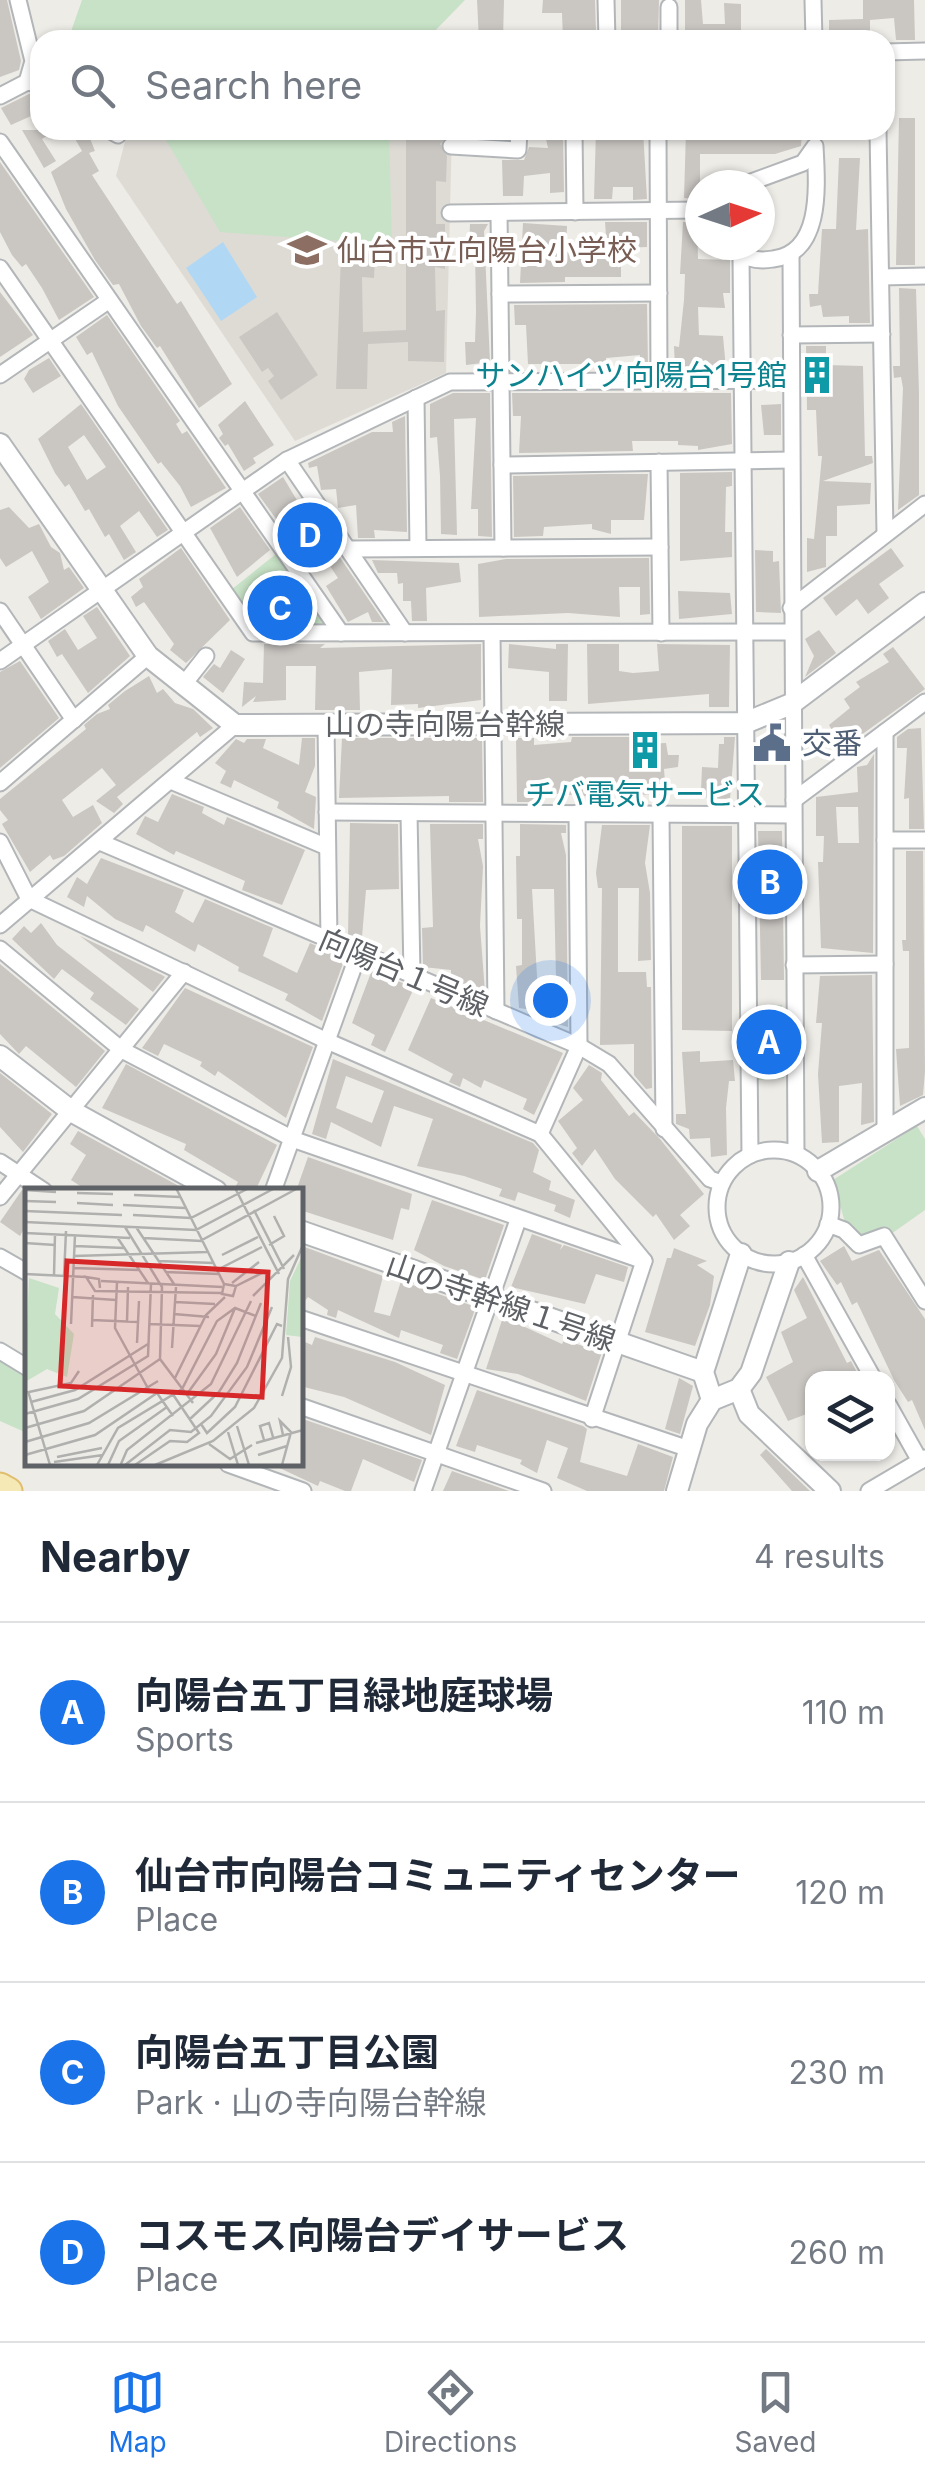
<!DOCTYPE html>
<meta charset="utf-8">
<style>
body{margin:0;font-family:Inter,"Noto Sans JP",sans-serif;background:#f6f6f7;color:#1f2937}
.controls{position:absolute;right:30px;bottom:30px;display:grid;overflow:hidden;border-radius:20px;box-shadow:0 2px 8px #0004}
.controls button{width:90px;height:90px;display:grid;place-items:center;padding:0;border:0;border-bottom:2px solid #e0e1e3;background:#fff;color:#1f2937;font:50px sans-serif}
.compass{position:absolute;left:685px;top:170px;width:90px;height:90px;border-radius:50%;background:#fff;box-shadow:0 2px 8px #0004;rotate:87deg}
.you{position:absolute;left:550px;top:1000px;width:35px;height:35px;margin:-25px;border:8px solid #fff;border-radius:50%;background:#1a73e8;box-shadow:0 0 0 15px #1a73e833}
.badge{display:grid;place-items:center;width:65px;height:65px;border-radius:50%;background:#1a73e8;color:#fff;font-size:32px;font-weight:700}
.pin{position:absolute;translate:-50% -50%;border:5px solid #fff;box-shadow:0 2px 10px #0006}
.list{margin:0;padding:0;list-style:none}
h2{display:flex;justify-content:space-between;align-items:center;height:130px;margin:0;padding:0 40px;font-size:42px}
h2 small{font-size:32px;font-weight:400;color:#747a83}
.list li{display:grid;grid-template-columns:65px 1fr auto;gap:30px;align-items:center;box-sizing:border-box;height:180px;padding:0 40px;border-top:2px solid #e0e1e3}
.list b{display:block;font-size:38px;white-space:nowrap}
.list p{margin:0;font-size:32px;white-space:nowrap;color:#747a83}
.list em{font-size:32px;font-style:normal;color:#747a83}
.icon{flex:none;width:55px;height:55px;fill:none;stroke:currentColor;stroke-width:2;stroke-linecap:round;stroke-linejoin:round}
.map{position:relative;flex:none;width:925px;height:1491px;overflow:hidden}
.search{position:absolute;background:#fff;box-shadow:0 2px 8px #0004;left:30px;right:30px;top:30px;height:110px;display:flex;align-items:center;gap:25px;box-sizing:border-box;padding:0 35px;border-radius:30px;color:#747a83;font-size:38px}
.sheet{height:850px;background:#fff}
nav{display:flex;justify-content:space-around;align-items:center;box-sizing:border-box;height:140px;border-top:2px solid #e0e1e3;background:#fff;font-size:28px;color:#747a83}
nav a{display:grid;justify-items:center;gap:5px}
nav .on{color:#1a73e8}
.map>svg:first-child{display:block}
</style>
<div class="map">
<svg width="925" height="1491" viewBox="0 0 925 1491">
<rect width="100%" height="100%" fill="#eeece7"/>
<path fill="#dedbd5" d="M128 130H452L446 373 295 441 116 176Z"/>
<g fill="#c7e2c6">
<path d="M82 0H465L426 40H68Z"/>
<path d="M256 130H389L392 245 220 232 163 135Z"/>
<path d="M276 554 330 626 259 627 231 590Z"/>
<path d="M782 1005 784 1078 757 1080 754 1006Z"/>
<path d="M917 1126 925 1139V1210L891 1234 887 1228 863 1240 846 1226 833 1180Z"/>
<path d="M0 1356 27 1372V1433L0 1421Z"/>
</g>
<path fill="#b0d8f5" d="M223 242 257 297 221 321 186 268Z"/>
<g fill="#cac7c3" fill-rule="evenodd">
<path d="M0 0H7L21 61 19 70 0 77Z"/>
<path d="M477 0H504L503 40H479Z"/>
<path d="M543 0H595L596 32 576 31 577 40H563L562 13H542Z"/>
<path d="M621 0H659L658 40H644V35L621 37Z"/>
<path d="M685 0H701L703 24H725L724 3 741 4V40H685Z"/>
<path d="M863 0H914L915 40H896L894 18 870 20V40H829V20L863 19Z"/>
<path d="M29 94 40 97V112L11 125 1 108Z"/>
<path d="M899 118H915V265H896Z"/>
<path d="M22 130H56L42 139 56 161 44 168Z"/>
<path d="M70 130H84L91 141 95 151 89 153 99 171 92 175 177 304 181 301 232 384 199 408 160 346 157 348 141 326 119 284 113 285 95 260 66 209 51 172 82 151Z"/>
<path d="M544 130H563L564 192 550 193V173L524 176 523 196H503L502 160H524L529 147 548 148Z"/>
<path d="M596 130H643L647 199 633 200V187H613L612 199H594Z"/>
<path d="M686 130H802L801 146 775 154H700V199L684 198Z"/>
<path d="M448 135 440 144 447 156 446 182 436 181V224H445V269L435 267 436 311 445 310 444 362 408 361V342L368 344 367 389H336L341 255 375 254 374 278 362 277 363 332 406 330V137Z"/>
<path d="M839 158H860L856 230 868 229 870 323H849V316L823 317 821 305 810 307 809 294H818L822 229H836Z"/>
<path d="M0 162 94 297 59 320 42 288 26 264 22 267 12 255 0 232Z"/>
<path d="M605 222H647V247L621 248V277H565V282L520 283 523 223 567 226 566 252 607 250Z"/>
<path d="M683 222H697L698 259 730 260V293H723L725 308 698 307 699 335 723 336 726 369H675L674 346 679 347 684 300 685 274H680Z"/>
<path d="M470 224H488L484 231 490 362 466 365 465 342H475L476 312 475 247 469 246Z"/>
<path d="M899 288 916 289 919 394V495L898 510 903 388 901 377 894 378 893 366H900Z"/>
<path d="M0 292 33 335 0 357Z"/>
<path d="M647 304 648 366H640V355L606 358V364H528L526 325H515L514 305Z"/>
<path d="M277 312 318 375 281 400 268 381 274 376 268 368 262 372 239 337Z"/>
<path d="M107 315 180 421 176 424 182 434 187 431 226 488 191 507 180 486 161 462 158 464 118 406 92 352 87 355 76 337Z"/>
<path d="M806 346H826V365L863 366 865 456H872L873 463 823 481 871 483 870 504 837 506V536H826V567L807 572V538L814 539 822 456H818L816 410H807Z"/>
<path d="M49 358 61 376 33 393 24 379 29 370Z"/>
<path d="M453 393H490L492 537 478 536V509H471L476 418 454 419 457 535 441 534 440 476 437 437 430 438V404Z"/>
<path d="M512 393H731L732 444 698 450V446L678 445V441H632L633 451 519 453 521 416H513Z"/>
<path d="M245 401 274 445 253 458 256 463 244 471 228 444 225 446 219 438 223 434 218 425Z"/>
<path d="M81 404 168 530 157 537 139 511 120 526 136 552 124 560 109 534 105 537 89 509 85 511 69 484 65 487 55 473 38 439ZM84 435 106 467 87 480 68 447Z"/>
<path d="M781 404V435H764L761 405Z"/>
<path d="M405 416 407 532 374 530 375 538H358L356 505 338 508 336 489 321 490 317 466 309 468 308 463 372 432H393L392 422Z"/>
<path d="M732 472V486L726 487 725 532H732V557L680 561V473Z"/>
<path d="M603 474H648L644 520H611V534L592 529V524L544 527 543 536 514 537 513 476Z"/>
<path d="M283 477 313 527 317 524 384 622H372L368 612 348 622 326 586 338 578 320 551 306 561 282 521 279 523 258 494Z"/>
<path d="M9 507 29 528 39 524 51 547 60 553 64 570 69 567 84 588 41 619 28 597 49 582 32 551 6 567 0 558V510Z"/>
<path d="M240 507 270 550 237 577 210 528Z"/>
<path d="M181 548 230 620 186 663 170 650 174 644 144 602 136 607 131 597 143 587 139 579Z"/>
<path d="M891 548 904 566 879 584 889 598 868 614 857 599 836 616 823 598Z"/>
<path d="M755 550 773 551V562L779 561 781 613 756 612Z"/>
<path d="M649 558 650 614 640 615V587H619L620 617 568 613 479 617 478 564 506 559Z"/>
<path d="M372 560 459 563 461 582 426 588 427 621H412L411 601H403V583L398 584 397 573H378Z"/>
<path d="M678 591 730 593 732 614 679 619Z"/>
<path d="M97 607 130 656 88 693 62 654 57 657 48 641 65 629 78 650 97 638 83 616Z"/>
<path d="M819 630 836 653 805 677 814 656 805 639Z"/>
<path d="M264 644H325L320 648 481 644V700L418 708V704L391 705 392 669 359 672 360 710H315L316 666H286V700L253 702 256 696 242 707 244 682 263 683Z"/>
<path d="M509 644 556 649V644H568L567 701H549V672L508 668Z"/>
<path d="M587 644H619V671L633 673 659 671 657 644 730 645 729 707H709V694L588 704Z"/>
<path d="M893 647 925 689 843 748 829 725 850 708 844 699 860 687 856 682 889 662 883 654Z"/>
<path d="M231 650 245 659 223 693 203 677 214 664 220 668Z"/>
<path d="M20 661 59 718 0 768V672Z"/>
<path d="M149 676 157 693 163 689 175 703 193 709 213 728 200 737 197 732 117 797 123 804 114 813 96 801 116 785 102 768 62 800 73 817 93 805 102 823 64 856 53 860 50 855 30 872 2 824 8 820 0 810V799L86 729 84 725 97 714 110 709 108 705 125 691Z"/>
<path d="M921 728 924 829H909V798L904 799 907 748H897V737L908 729Z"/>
<path d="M572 737H642L644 744 666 743 668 755H679L678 767 664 769 666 795 610 794 609 802H596V797L535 792V802H517L516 738H534V745L571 742Z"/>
<path d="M724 737H735L730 799 706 798V791H701L702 767 718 768 719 744H724Z"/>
<path d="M302 738H315V766L305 792 316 797 314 829 277 808 279 802 234 780 231 788 220 783 226 771 215 763 236 739 244 743 247 739H266L263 748 299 765Z"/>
<path d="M342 738H482L483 802H449V796L339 798Z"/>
<path d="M874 754 873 953 821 948 818 862H823L824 836H816V797L858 792 857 767 867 765ZM836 807H858L859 843H838Z"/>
<path d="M172 794 204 807 202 813 224 825 227 817 305 850 282 905 242 890 245 881 176 851 174 855 136 834 145 816 158 822Z"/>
<path d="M350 823 398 824 399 889 366 890 362 937 348 935Z"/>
<path d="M430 824H483V839H478L483 866 480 926 485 992 451 979V970L423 967 422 928 433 927Z"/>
<path d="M520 824 566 825V833H561L566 855 568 1027 557 1024 554 889H532L539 1011 519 1008 516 966 522 965V919H517L516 856H520Z"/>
<path d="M602 825H650L645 863 650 893 651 960 638 961 639 888H618V972H646L647 987H651L652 1088 646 1089 634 1075V1044L600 1045 602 888H598L596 873Z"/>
<path d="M682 826H732V1031L682 1030Z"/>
<path d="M758 831H782L784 980H761Z"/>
<path d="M906 851H923L925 1071 923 1095 900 1106 896 1049 909 1048V951H903L902 940H906Z"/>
<path d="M101 858 184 890 175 912 193 923 205 899 273 928 263 956 297 973 310 943 345 958 322 1021 285 1000 288 994 238 971 239 967 198 944 195 952 146 925 143 932 115 919 87 896 84 907 67 897 77 877 87 884Z"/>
<path d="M41 923 57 945 139 1009 126 1025 90 999 94 993 62 969 54 979 12 939 24 926 31 933Z"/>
<path d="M80 936 162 975 165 977 153 992Z"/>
<path d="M0 964 105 1051 76 1087 26 1046 19 1054 0 1034Z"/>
<path d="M372 970 414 988 385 1052 371 1045 375 1035 352 1023Z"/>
<path d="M872 975 874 1122 861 1125 862 1083 839 1086V1142L822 1143 818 1074 822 1023H816L820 976Z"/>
<path d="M185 988 313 1047 286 1118 218 1071 215 1076 200 1066 202 1062 164 1044 158 1056 142 1048Z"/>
<path d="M431 998 563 1053 534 1115 523 1109 527 1099 484 1080 481 1088 463 1078 460 1087 449 1082 453 1074 408 1050Z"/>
<path d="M700 1051V1062L733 1060 735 1081H729L726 1108 727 1155 711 1157 710 1138 690 1139 689 1129 676 1124V1114H686L682 1052Z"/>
<path d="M333 1059 533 1143 539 1150 533 1172 551 1181 549 1190 575 1200 570 1218 554 1211 556 1205 518 1192 515 1201 499 1196 502 1189 464 1176 417 1166 433 1119 394 1106 381 1147 331 1122 326 1139 312 1134ZM346 1076 384 1091 372 1123 336 1108Z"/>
<path d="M126 1064 277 1145 255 1191H233L238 1182 184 1150 186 1144 102 1108Z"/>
<path d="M589 1065 602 1073 601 1080 629 1116 634 1112 660 1139 704 1194 680 1215 690 1226 674 1240 656 1214 653 1217 615 1179 595 1149 582 1166 572 1153 577 1148 558 1121 583 1100 573 1088Z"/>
<path d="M0 1073 52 1114 23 1152 0 1127Z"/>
<path d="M78 1131 188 1191H88L71 1180 86 1155 70 1144Z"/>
<path d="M308 1157 412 1194 409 1210 401 1208 393 1240 300 1210V1191H296Z"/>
<path d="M22 1190 28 1194V1221L20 1236 0 1222Z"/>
<path d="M432 1200 504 1225 485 1280 444 1266 414 1250Z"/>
<path d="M532 1234 562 1245 560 1250 564 1245 628 1267 624 1282 596 1274 585 1304 511 1287Z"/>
<path d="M302 1246 383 1276 374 1312 390 1316 401 1281 476 1307 457 1359 440 1353 443 1345 401 1330 399 1338 338 1310 336 1318 327 1315 328 1310 308 1297 300 1307Z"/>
<path d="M844 1246 852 1261 879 1250 925 1319V1430L912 1400 908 1402 894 1380 857 1302 852 1305 841 1282 837 1285 820 1261Z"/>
<path d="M674 1248 707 1261 697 1265 714 1276 710 1305 695 1346 645 1332 667 1258H671Z"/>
<path d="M803 1277 847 1363 851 1361 860 1378H836L832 1371 812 1378V1412L788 1421 766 1377 793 1362 781 1332 807 1318 794 1290Z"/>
<path d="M503 1317 562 1344 564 1340 602 1352 586 1401 518 1374 486 1369Z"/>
<path d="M315 1337 395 1362 445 1385 431 1435 344 1397 300 1386V1340L312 1345Z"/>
<path d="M679 1378 693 1386 680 1434 665 1429Z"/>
<path d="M477 1390 583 1426 587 1429 580 1462 627 1476 638 1444 673 1457 664 1491H587L557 1478 568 1448 547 1440 537 1473 520 1464 522 1460 477 1445 475 1452 456 1446Z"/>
<path d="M300 1418 422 1460 414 1482 363 1459 351 1491H345L320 1481 318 1486 271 1464H300Z"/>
<path d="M766 1449 810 1491H792L760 1455Z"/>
<path d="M452 1471 509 1491H443Z"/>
</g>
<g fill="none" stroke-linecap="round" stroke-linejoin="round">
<g stroke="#b3b6b9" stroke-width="19">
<g id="minor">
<path d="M18 0 33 61 27 82 40 84"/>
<path d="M606 0 607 40"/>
<path d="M813 0 814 40"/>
<path d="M669 7V40"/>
<path d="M885 52 925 51"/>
<path d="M0 96 27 82"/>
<path d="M109 130 118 135"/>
<path d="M574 130 575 212"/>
<path d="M658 130 659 380"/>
<path d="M878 130 885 534"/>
<path d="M0 142 341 633"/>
<path d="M451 146 518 150 519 130"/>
<path d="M450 213 700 210"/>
<path d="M499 213 503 548"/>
<path d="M730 245C743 258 755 262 773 259 823 253 817 185 815 146L803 163 743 185"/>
<path d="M741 256 750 1155"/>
<path d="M791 257 796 1154"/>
<path d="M0 268 253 633 791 632"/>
<path d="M881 277 925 276"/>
<path d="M500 294 659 293"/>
<path d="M791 335 882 334"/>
<path d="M0 375 108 301"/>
<path d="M416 398 418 548"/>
<path d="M287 460 405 633"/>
<path d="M659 462 661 633"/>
<path d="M502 465 791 460"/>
<path d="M348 549 660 547"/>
<path d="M791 608 925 504"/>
<path d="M0 611 74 720"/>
<path d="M492 633 496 1011"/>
<path d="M0 661 287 460 450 382 791 380"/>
<path d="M184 684 206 656"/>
<path d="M326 725 329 940"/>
<path d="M171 781 327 847"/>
<path d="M0 783 148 656"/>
<path d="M794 800 925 702"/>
<path d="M327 812 793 815"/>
<path d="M409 813 412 975"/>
<path d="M661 814 664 1129"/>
<path d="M885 840H925"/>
<path d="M0 842 29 899 327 1041 540 1134 644 1261 592 1419"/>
<path d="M100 842 579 1046 609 1064 710 1179 722 1183"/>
<path d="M0 925 235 725"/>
<path d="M0 949 122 1050 295 1140 644 1261"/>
<path d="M794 965 885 964"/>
<path d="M885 1130V732"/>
<path d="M540 1134 579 1046 577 813"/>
<circle cx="774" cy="1207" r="57"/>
<path d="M0 1162 44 1191"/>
<path d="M273 1191 359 952"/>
<path d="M0 1197 184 972"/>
<path d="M828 1224 844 1230 859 1245 884 1236 925 1301"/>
<path d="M804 1255 873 1378"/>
<path d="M0 1257 28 1273"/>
<path d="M300 1318 689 1449"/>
<path d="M0 1351 28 1368"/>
<path d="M888 1404 920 1461"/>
<path d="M300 1406 543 1491"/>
<path d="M228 1464 303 1491"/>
<path d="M423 1491 518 1220"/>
<path d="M869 1491 925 1458"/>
</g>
</g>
<g stroke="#b3b6b9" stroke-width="24">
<g id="tertiary">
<path d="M0 444 148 656 235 725 745 723 791 704 925 603"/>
<path d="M0 1056 71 1111 216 1191"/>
<path d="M818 1171 925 1108"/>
<path d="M300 1231 703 1372"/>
<path d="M739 1389 749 1414 830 1491"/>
<path d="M712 1400 703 1372 741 1254"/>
<path d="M677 1491 697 1424 712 1400 739 1389 751 1373 789 1262"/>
</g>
</g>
<g stroke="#e0be6e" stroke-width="29">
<path id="primary" d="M0 1486 9 1491"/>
</g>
<use href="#minor" stroke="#fff" stroke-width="15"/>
<use href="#tertiary" stroke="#fff" stroke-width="20"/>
<use href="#primary" stroke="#f5e9b5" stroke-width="25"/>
</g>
<defs>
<g id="school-bare" transform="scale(3)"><path d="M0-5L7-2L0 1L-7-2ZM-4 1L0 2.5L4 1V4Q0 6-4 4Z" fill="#8d6e63" stroke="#fff" stroke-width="2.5" paint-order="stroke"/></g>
<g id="building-bare" transform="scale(3)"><path d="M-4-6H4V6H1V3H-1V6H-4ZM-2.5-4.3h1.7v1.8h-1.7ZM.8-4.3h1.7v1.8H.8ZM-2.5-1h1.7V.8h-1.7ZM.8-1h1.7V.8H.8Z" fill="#0f9aa8" stroke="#fff" stroke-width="2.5" paint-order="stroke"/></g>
<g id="civic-bare" transform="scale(3)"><path d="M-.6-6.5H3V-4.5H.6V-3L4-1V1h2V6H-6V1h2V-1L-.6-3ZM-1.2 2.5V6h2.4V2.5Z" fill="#5c6f8a" stroke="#fff" stroke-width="2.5" paint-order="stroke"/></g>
</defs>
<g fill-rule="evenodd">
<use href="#school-bare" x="307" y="250"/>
<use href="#building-bare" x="817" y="375"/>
<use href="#civic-bare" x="772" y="743"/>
<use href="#building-bare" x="645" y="750"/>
</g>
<g text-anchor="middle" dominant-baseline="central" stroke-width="8" stroke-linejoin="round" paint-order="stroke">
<g font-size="30" fill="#785e54" stroke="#fff" text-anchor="start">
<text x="337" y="250">仙台市立向陽台小学校</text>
</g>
<g font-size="30" fill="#0d838f" stroke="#fff" text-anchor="end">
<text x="787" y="375">サンハイツ向陽台1号館</text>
<text x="645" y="794" text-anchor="middle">チバ電気サービス</text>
</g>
<g font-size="30" fill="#5e6165" stroke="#fff">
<text x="445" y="724">山の寺向陽台幹線</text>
<text transform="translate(404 972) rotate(23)">向陽台１号線</text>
<text transform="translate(501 1302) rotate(19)">山の寺幹線１号線</text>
</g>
<g font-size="30" fill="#4e5e75" stroke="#fff" text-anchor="start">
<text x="802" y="743">交番</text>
</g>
</g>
<g transform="translate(25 1188)">
<rect width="278" height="278" fill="#eeece7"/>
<path d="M277 68V149L261 147 265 93ZM4 90 34 100 30 126 49 146 42 189 22 181 0 194Z" fill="#c7e2c6"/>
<path fill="none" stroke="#b0b0af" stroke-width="2.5" d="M151 0 199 96 197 106 208 108 211 98 199 96M210 0 254 86M0 2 31 4M52 5 88 6M109 7 155 9M0 13 31 14M52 15 88 17M98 17 160 20M229 22 259 81M0 23 97 27M108 27 166 30 224 0M0 34 171 42 250 0M100 39 137 99 135 171 168 215M111 39 149 96M0 45 105 50M92 49 123 95M118 50 177 53M177 52 273 0M0 55 30 57M244 57 259 48 249 28M50 58 99 60M197 67 233 49M49 68 182 64M133 73 189 75M48 80 114 82M192 82 237 59M140 84 194 86M0 86 61 89M29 88 30 46M39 88 41 43M76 93 197 99M92 94 90 140 125 204M207 95 234 74M211 98 239 84M75 100 74 91 61 89 70 103 197 105M228 108 269 67M47 109 91 112M150 114 190 116M149 126 184 129M67 132 113 134M102 133 103 99M46 136 50 47M124 136 175 138M67 139 68 107M112 155 114 113M147 160 151 99M150 190 181 127 200 109M3 203 25 277M4 204 46 195 54 183M162 206 191 166 210 120M257 208 266 179 263 149M6 214 50 202 123 156M0 226 53 211 123 168 126 96M165 231 194 204 212 175 236 115M176 236 182 245 210 219 252 136 257 138M212 238 224 277M0 240 59 223 135 171M203 244 213 277M239 252 235 238 244 235 248 249M0 254 64 235 133 193M231 255 278 242M184 256 205 271 227 257M0 267 70 247 132 205 148 228M233 267 262 258M32 269 77 260M29 274 78 267M96 276 102 262 186 196 226 113M72 277 93 240 157 201 192 133 210 120 231 128M83 277 94 253 142 219M100 277 145 242 166 244 186 228 222 179 247 119M110 277 145 253 162 254 174 245 147 205M130 277 188 253 229 220 257 170 263 91 278 57M257 277 266 244 255 233 258 247"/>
<path fill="#d62828" fill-opacity="0.15" stroke="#d62828" stroke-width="5" d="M42 73 243 84 237 209 35 198Z"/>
<rect width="278" height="278" fill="none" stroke="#5e6165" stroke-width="5"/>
</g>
</svg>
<div class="controls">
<button><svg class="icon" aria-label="layers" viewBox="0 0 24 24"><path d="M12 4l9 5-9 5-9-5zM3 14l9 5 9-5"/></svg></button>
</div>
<svg class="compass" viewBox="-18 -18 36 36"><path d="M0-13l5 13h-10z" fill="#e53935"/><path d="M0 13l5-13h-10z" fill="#747a83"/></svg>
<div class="you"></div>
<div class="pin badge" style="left:769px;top:1042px">A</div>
<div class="pin badge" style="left:770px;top:882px">B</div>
<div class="pin badge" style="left:280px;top:608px">C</div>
<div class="pin badge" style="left:310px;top:535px">D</div>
<div class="search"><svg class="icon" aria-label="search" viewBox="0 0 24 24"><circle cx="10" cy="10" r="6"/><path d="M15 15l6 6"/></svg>Search here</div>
</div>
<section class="sheet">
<h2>Nearby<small>4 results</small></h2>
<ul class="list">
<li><span class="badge">A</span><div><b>向陽台五丁目緑地庭球場</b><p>Sports</p></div><em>110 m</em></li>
<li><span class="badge">B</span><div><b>仙台市向陽台コミュニティセンター</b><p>Place</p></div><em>120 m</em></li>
<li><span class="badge">C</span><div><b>向陽台五丁目公園</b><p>Park · 山の寺向陽台幹線</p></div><em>230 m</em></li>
<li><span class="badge">D</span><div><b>コスモス向陽台デイサービス</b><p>Place</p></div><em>260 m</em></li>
</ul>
</section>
<nav>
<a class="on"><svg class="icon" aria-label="map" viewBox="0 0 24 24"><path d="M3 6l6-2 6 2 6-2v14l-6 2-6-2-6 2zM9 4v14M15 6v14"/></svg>Map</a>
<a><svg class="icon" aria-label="directions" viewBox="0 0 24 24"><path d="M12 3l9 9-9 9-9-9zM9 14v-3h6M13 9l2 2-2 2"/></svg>Directions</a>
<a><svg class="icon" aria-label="saved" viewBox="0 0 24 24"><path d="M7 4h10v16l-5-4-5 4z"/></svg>Saved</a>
</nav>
